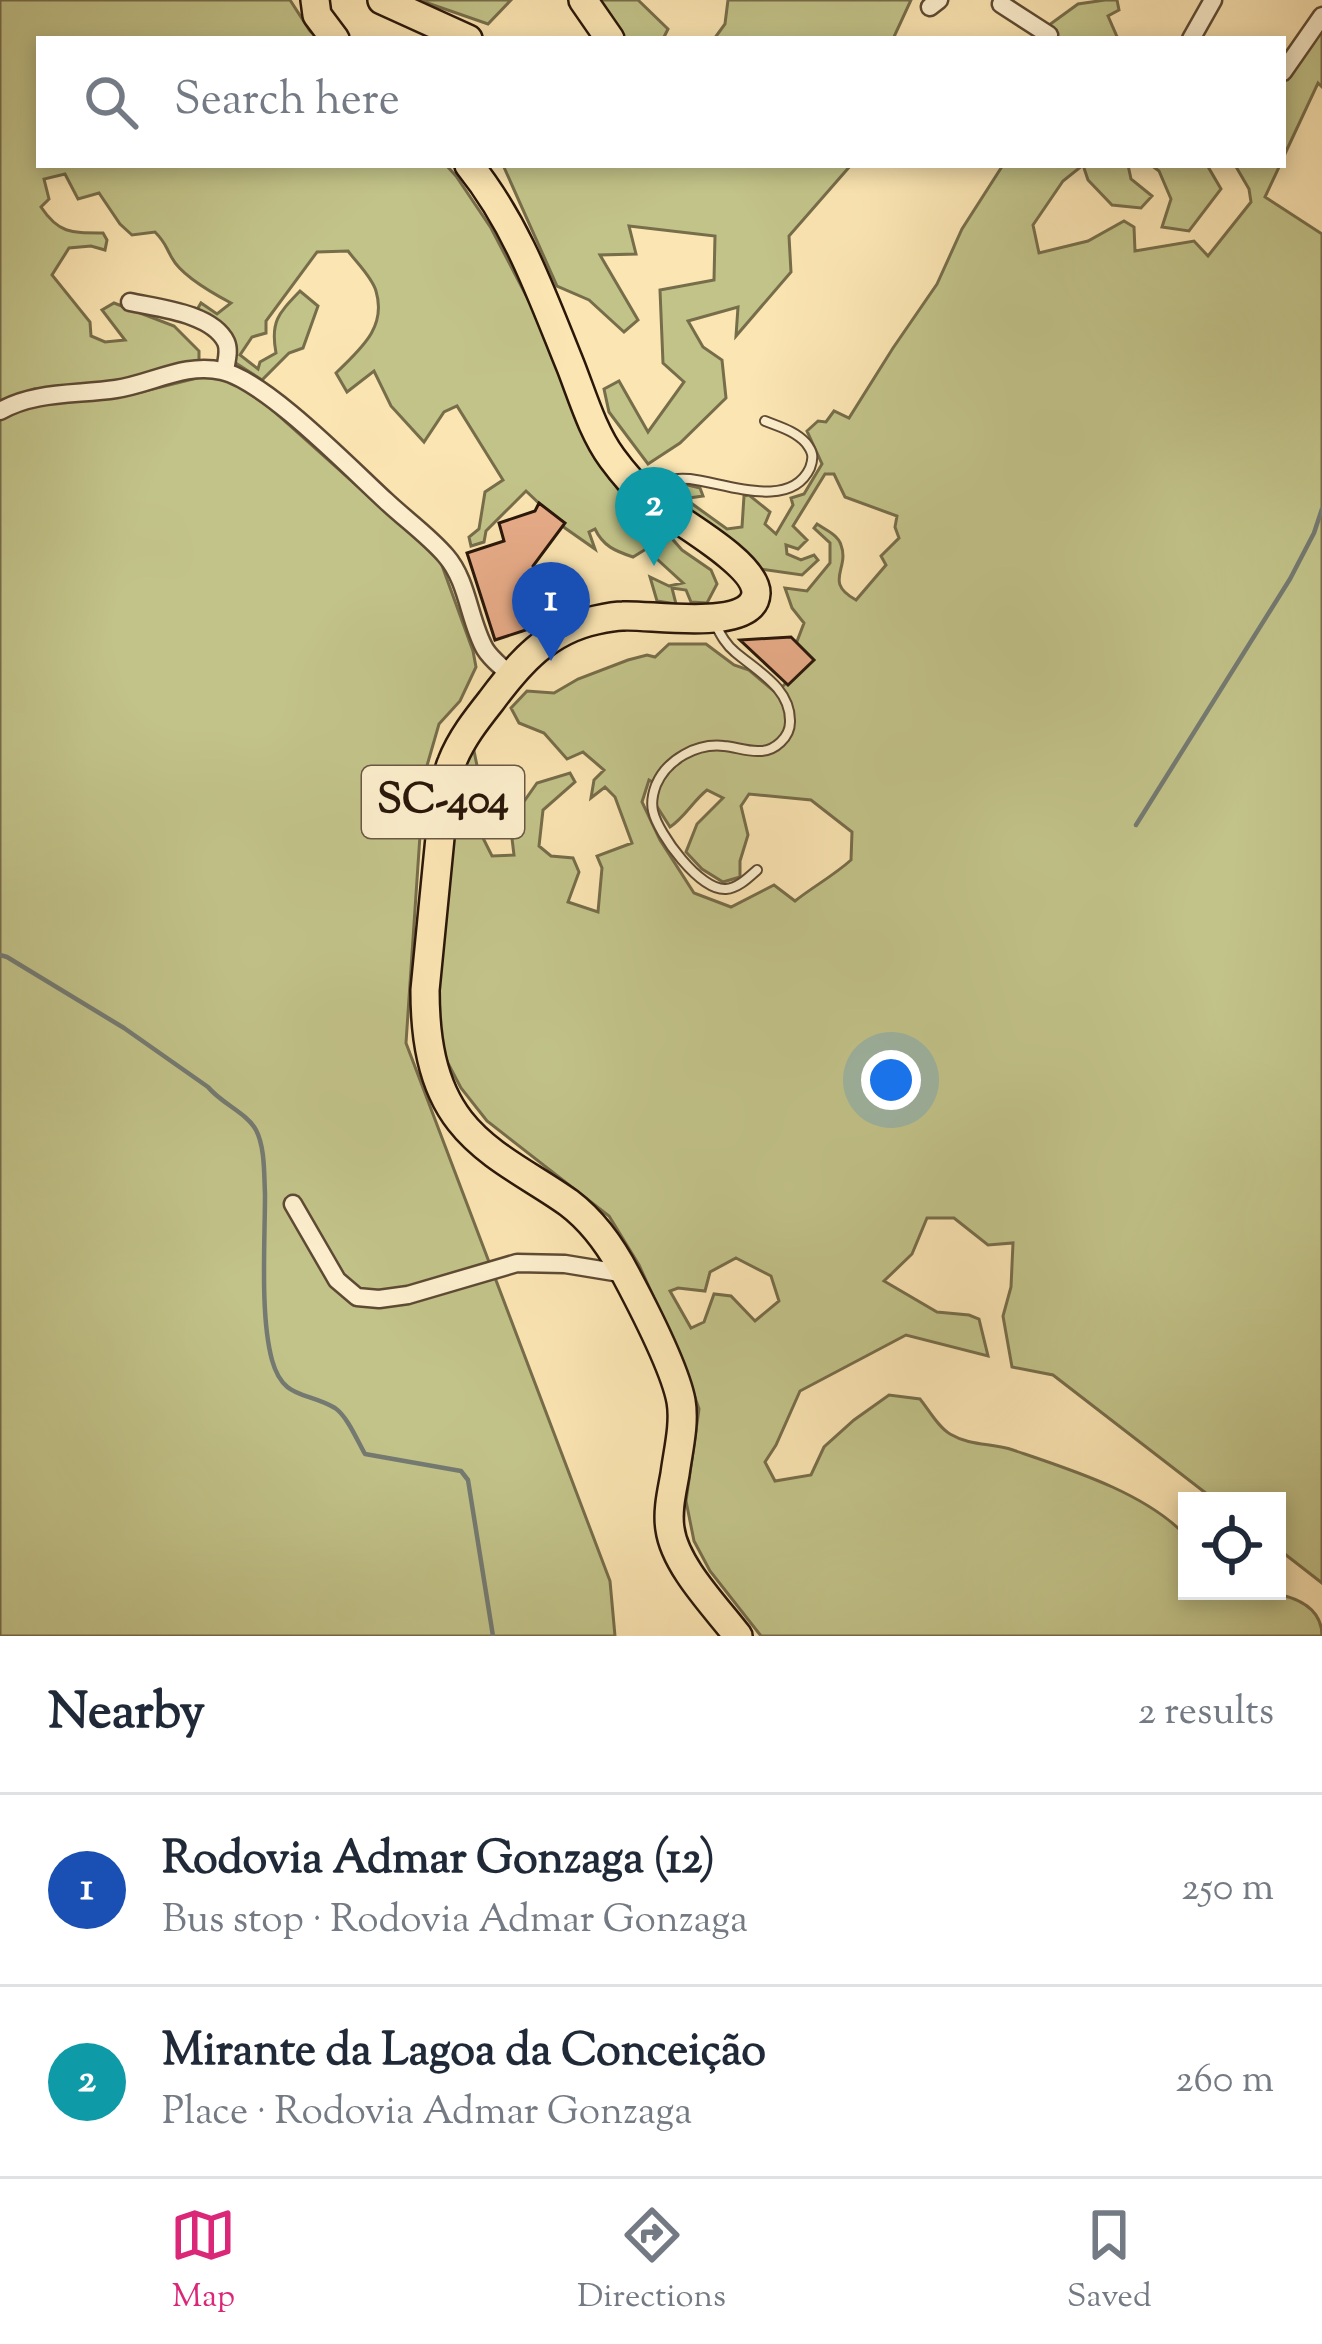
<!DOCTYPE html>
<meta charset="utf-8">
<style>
body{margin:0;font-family:"Sorts Mill Goudy",serif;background:#f6f6f7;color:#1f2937}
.controls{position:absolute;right:36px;bottom:36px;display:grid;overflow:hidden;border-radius:0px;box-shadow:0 6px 18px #0003}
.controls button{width:108px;height:108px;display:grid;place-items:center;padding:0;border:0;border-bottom:3px solid #e0e1e3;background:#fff;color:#1f2937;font:60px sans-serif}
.you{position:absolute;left:891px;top:1080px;width:42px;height:42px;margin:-30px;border:9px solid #fff;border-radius:50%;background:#1a73e8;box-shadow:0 0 0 18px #1a73e833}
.badge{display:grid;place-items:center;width:78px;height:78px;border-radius:50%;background:#db2777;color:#fff;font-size:39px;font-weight:700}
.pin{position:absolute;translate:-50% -99px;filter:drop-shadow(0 3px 6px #0008)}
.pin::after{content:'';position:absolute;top:63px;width:42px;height:36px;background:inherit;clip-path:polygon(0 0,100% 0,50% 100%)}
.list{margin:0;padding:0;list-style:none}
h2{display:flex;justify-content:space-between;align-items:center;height:156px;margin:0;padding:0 48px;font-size:51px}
h2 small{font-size:39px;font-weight:400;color:#747a83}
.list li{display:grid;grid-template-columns:78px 1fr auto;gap:36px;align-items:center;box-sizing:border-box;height:192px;padding:0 48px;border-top:3px solid #e0e1e3}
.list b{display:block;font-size:45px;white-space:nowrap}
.list p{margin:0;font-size:39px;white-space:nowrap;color:#747a83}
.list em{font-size:39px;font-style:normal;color:#747a83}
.icon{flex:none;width:66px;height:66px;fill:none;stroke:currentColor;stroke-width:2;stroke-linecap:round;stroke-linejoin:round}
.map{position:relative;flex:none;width:1322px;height:1636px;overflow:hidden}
.search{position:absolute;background:#fff;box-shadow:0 6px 18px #0003;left:36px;right:36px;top:36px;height:132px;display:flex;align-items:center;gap:30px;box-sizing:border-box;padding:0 42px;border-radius:0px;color:#747a83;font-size:45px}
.sheet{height:540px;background:#fff}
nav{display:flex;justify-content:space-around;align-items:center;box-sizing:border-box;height:168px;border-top:3px solid #e0e1e3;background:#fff;font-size:33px;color:#747a83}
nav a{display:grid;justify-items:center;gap:6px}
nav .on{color:#db2777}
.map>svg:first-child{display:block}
</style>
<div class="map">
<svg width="1322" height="1636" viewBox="0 0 1322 1636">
<rect width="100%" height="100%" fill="#fbe5b2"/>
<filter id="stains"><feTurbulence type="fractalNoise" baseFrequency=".00167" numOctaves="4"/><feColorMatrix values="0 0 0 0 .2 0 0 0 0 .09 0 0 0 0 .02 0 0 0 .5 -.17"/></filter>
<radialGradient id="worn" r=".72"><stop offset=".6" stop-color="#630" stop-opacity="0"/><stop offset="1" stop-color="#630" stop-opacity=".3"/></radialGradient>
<g fill="#c2c389" stroke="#766d4a" stroke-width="3" fill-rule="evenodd">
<path d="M0 0H290L310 31 319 39H39V165H446L456 176 491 228 542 326 600 464 630 506 660 525 682 550 711 570 717 584 707 603 691 602 686 590 672 588 676 604 657 601 650 577 669 586 683 583 646 549 633 557C615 551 603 546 595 529L589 532 595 549 565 528 526 491 486 531 484 542 471 546 469 537 479 529 485 492 503 480 457 406 444 412 424 442 391 406 374 371 347 392 336 373C360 349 387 328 376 291 372 277 356 262 348 251L317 252 266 321V333L252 337 240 355 258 369 260 362 276 353C270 321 279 313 300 291L318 306 303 348 289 353 262 380 231 360 195 313 201 303 217 314 231 303C214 294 181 275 172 258 165 246 166 243 155 232L132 235 120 224 99 193 78 199 65 174 44 179 49 199 41 207C59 234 72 233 103 233L107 240 105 250 91 246 69 248 52 275 90 322 91 336 105 342 125 340 102 310 114 303 174 326 199 351V365L124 383 34 389 0 402Z"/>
<path d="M419 0H511L488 24Z"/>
<path d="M595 0H638L668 29 663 39H621Z"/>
<path d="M728 0H911L893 39H714L725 24Z"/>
<path d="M1105 0H1117L1119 10 1108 16 1118 39H1059L1049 25 1078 4Z"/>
<path d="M1322 27V87L1318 83 1283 158V84Z"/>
<path d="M503 165H851L789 236 791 272 736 336 738 307 688 321 703 347 722 360 726 398 680 443 648 464 609 412 604 389 619 381 648 432 684 382 663 363 660 290 714 280 715 236 629 226 636 254 600 255 638 320 624 332 589 300 557 286Z"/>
<path d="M1003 165H1128L1131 179 1152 196 1141 208 1112 205 1088 180 1083 165 1063 181 1033 225 1039 253 1088 241 1124 221 1134 227 1135 251 1194 241 1208 256 1251 202 1249 189 1235 165H1280L1265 197 1322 234V1583L1277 1548V1501H1216L1053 1375 1012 1367 1003 1316 1011 1287 1013 1243 988 1245 954 1218H927L912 1254 884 1281 937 1312 969 1315 979 1319 988 1356 906 1335 800 1391 776 1445 765 1462 775 1481 811 1475 824 1447 854 1420 889 1395 920 1399C929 1410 938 1427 950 1434 970 1446 992 1443 1013 1450 1069 1469 1147 1493 1187 1537V1591C1225 1591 1322 1580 1322 1636H761L710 1571 694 1541 686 1501 699 1409 680 1355 639 1265 609 1216 487 1121 461 1088 441 1050 433 1015 454 797 466 756 473 746 483 795 475 800 489 829 483 838 492 856 514 855 508 805 520 807 537 783 570 773 575 782 543 810 539 846 551 856 573 858 579 872 568 902 598 912 602 868 597 856 632 843 615 797 605 787 591 798 594 780 604 770 583 752 567 759 544 733 519 723 511 708 527 691 554 693 578 679 628 660 647 655 655 657 669 644H706L734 665 749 670 776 693 809 660 796 644 804 623 792 608 785 588 807 591 830 563V543L814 528 817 524C826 530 838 535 841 545 850 569 823 582 856 600L886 565 881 556 899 538 895 527 897 516 845 497 834 474H825L793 526 807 540 798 549 786 545 787 554 801 560 814 555 818 560 802 575 761 569 664 489 668 480 700 488 703 496 689 498 691 503 727 529 742 527 744 496 749 495 770 512 765 524 776 534 793 505 791 498 804 494 822 464 807 431 818 421 826 422 834 411 849 418 893 348 937 284 962 229ZM649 780 658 785 656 805 670 827C685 817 693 801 707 790L723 798 697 824 686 852 702 869 723 882 740 877V861L748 835 741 806 749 794 811 800 852 832 851 860C833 876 814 886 795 901L774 885 731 907 694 893 660 840 642 802ZM736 1258 771 1276 779 1301 755 1321 731 1296 714 1294 704 1322 691 1328 670 1291 678 1288 705 1291 710 1272Z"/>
<path d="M1151 165H1207L1221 189 1189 231 1162 227 1171 199 1159 171Z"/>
<path d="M205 376 230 380 269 407 440 560 473 651 476 667 460 701 439 724 424 776 406 1043 610 1581 615 1636H0V418L42 402 133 394Z"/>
</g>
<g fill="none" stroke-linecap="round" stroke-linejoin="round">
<g stroke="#747a72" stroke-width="4.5">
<path d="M1136 825 1290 579 1314 533 1322 509"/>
<path d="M0 955 7 957 124 1028 208 1087C222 1104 247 1113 256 1130 265 1147 264 1174 265 1194 265 1242 260 1316 272 1360 283 1400 306 1391 335 1408 347 1416 357 1440 365 1454L461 1471 468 1480 493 1636"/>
</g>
</g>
<g fill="#e7ab88" stroke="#2a170a" stroke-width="3">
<path d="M539 503 565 523 533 566 550 619 538 626 495 640 467 553 504 541 499 523 535 511Z"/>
<path d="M791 637 814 660 788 685 740 640Z"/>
</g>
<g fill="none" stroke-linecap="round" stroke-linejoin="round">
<g stroke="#5e4a34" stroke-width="12">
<g id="lane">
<path d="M644 485C659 480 673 478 690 479 725 483 790 511 810 468 814 457 813 452 806 443 795 431 780 427 765 421"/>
<path d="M714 622C720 633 725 644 735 652 757 671 791 688 790 722 790 737 775 751 760 751 748 752 736 747 724 746 697 743 667 759 656 785 653 793 651 802 653 811 658 834 700 891 726 889 738 888 748 878 757 870"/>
</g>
</g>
<g stroke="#5e4a34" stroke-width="21">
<g id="street">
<path d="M1001 4 1049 35"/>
<path d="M930 7 939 0"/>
<path d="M1191 39 1213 0"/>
<path d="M1283 72 1322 16"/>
<path d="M130 302C157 308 212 313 226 342 230 351 226 362 225 371"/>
<path d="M0 411C35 391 76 395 116 389 151 384 186 362 222 371 266 381 350 468 386 501 405 519 429 536 446 556 468 581 469 621 485 649 491 659 501 666 510 675"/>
<path d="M293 1204 337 1280 357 1297 379 1299 408 1295 517 1263 565 1264 626 1274"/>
</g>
</g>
<g stroke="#2a170a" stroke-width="32">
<g id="primary">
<path d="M315 0 317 15 335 39"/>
<path d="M382 0 468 39"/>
<path d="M583 0 610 39"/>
<path d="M469 165C518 226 542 296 571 367 583 398 593 432 612 458 623 473 635 487 649 499 672 518 756 562 756 593 754 633 650 614 623 616 614 616 605 618 596 620 548 630 519 663 491 701 476 720 461 739 452 762 447 773 446 785 444 797L425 990C425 1035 431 1084 460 1121 488 1157 533 1177 569 1203 594 1222 612 1248 626 1275 642 1305 675 1369 681 1401 685 1424 678 1451 675 1474 672 1491 667 1511 670 1529 675 1566 716 1607 738 1636"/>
</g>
</g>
<use href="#lane" stroke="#fceecd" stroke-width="8"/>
<use href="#street" stroke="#fceecd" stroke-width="16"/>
<use href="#primary" stroke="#fbe5b2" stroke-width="27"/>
</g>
<g text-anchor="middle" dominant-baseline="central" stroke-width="9" stroke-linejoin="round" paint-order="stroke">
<rect fill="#fceecd" stroke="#695844" stroke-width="3" x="362" y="766" width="162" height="72" rx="9"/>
<g font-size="42" font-weight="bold" fill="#2a170a">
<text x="443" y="802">SC-404</text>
</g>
</g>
<rect width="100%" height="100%" filter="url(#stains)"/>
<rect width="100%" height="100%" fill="url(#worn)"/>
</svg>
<div class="controls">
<button><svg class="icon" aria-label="locate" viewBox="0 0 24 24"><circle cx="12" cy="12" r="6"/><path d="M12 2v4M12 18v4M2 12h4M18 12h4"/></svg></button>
</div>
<div class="you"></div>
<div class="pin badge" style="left:551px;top:661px;background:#1a4fb4">1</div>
<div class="pin badge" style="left:654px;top:566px;background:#0f9aa8">2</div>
<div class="search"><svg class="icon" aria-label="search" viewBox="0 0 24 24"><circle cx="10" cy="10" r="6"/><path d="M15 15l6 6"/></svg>Search here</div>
</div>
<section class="sheet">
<h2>Nearby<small>2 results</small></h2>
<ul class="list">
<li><span class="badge" style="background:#1a4fb4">1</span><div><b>Rodovia Admar Gonzaga (12)</b><p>Bus stop · Rodovia Admar Gonzaga</p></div><em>250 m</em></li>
<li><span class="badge" style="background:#0f9aa8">2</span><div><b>Mirante da Lagoa da Conceição</b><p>Place · Rodovia Admar Gonzaga</p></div><em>260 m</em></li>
</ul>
</section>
<nav>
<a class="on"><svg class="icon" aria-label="map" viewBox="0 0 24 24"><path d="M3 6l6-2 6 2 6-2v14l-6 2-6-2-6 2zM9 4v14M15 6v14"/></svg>Map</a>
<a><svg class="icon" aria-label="directions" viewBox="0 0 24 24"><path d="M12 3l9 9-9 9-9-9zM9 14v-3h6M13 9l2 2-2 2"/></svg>Directions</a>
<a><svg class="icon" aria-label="saved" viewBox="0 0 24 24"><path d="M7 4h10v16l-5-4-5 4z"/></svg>Saved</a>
</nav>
